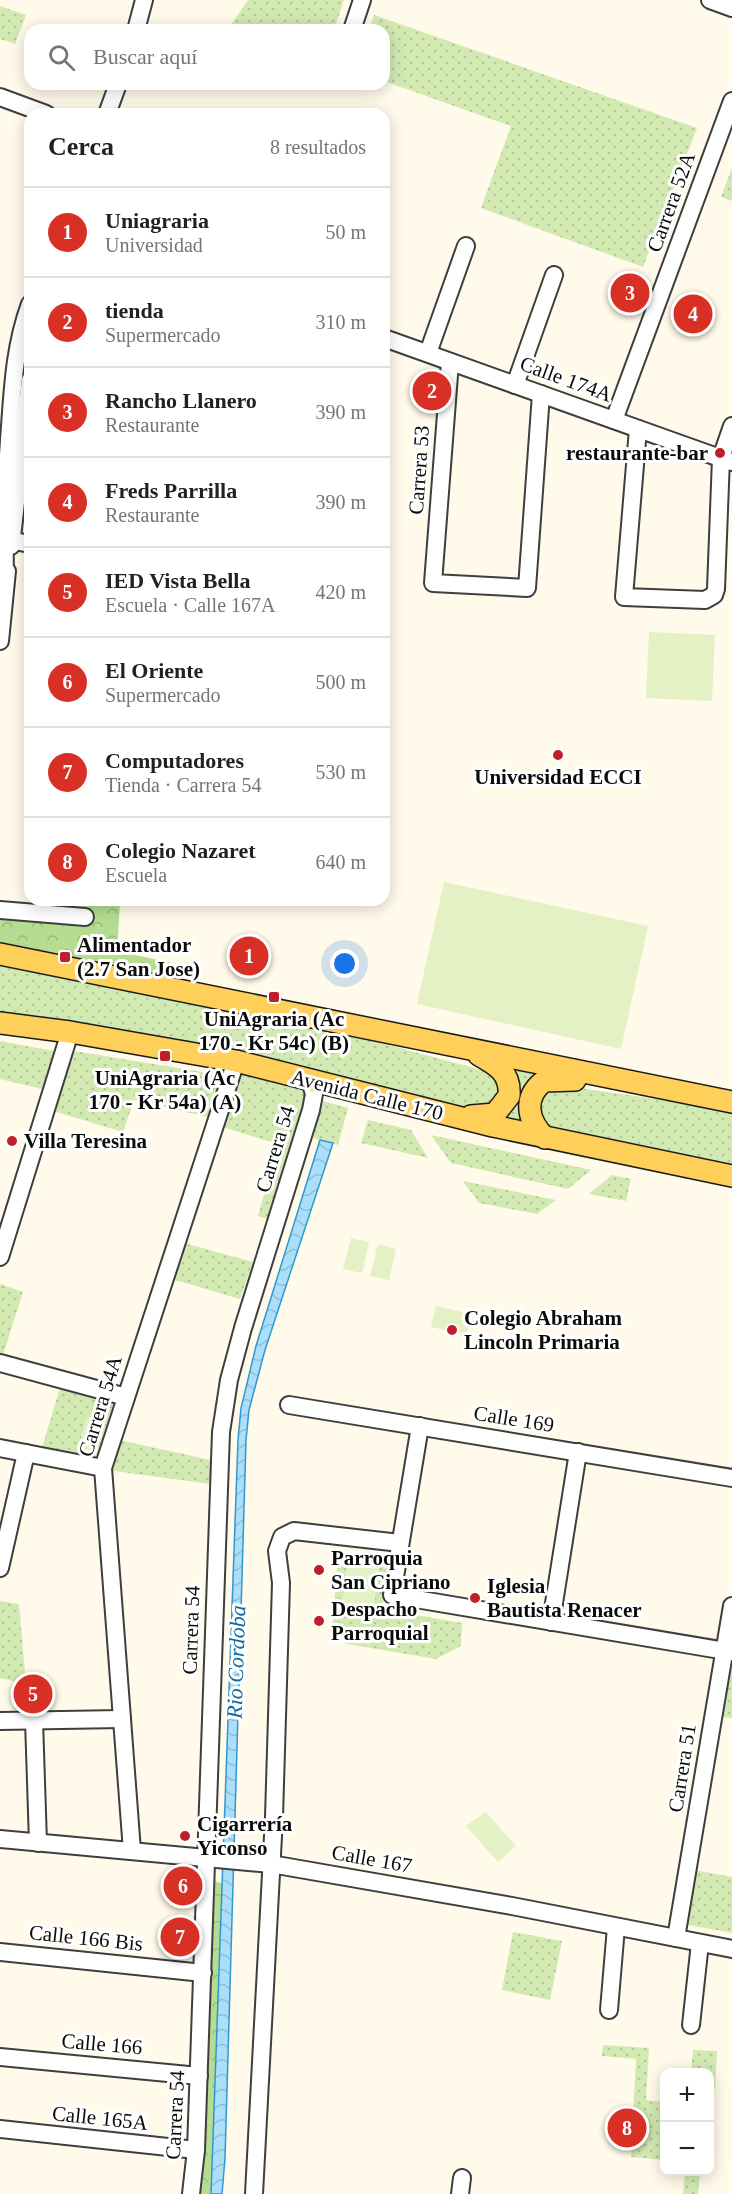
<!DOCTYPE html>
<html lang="es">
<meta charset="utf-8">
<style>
body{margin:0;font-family:"Times New Roman",serif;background:#f2f2f2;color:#202124}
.controls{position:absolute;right:18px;bottom:18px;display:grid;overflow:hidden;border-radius:12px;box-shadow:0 3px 15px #0003}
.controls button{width:54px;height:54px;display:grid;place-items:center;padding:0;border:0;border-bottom:2px solid #e0e0e0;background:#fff;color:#202124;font:30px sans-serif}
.you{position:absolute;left:345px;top:964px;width:21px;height:21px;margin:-15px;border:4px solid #fff;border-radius:50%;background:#1a73e8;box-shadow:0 0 0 9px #1a73e833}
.badge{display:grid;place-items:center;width:39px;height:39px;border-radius:50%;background:#d93025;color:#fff;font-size:20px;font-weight:700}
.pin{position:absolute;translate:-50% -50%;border:3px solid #fff;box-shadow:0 2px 6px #0006}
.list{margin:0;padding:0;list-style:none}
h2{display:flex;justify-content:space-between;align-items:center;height:78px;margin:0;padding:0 24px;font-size:26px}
h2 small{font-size:20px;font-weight:400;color:#757577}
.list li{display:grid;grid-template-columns:39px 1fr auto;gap:18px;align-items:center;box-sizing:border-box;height:90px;padding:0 24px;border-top:2px solid #e0e0e0}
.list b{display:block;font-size:22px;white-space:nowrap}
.list p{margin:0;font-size:20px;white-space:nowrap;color:#757577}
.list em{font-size:20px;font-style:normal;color:#757577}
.icon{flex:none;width:33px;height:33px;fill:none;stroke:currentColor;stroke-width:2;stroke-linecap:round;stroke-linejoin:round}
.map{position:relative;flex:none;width:732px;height:2194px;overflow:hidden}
.search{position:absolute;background:#fff;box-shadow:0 3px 15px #0003;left:24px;top:24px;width:366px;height:66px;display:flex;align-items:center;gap:15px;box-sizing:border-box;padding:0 21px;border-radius:18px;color:#757577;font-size:22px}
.panel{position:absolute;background:#fff;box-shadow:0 3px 15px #0003;left:24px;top:108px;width:366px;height:798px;border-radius:18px}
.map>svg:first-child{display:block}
</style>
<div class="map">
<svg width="732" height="2194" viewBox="0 0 732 2194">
<defs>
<pattern id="grass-dots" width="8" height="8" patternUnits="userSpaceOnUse" patternTransform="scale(1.5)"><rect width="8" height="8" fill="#d2eab2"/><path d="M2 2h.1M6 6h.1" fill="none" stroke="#b3c798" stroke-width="1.8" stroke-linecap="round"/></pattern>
<pattern id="forest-crowns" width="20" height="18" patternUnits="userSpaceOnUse" patternTransform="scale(1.5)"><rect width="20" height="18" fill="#b5dc90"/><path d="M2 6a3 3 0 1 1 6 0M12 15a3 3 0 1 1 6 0" fill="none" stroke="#9abb7b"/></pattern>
<pattern id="water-waves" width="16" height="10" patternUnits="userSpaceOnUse" patternTransform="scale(1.5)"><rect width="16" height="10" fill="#abdff9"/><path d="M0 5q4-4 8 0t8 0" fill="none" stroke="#92bed4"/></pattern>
</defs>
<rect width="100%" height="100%" fill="#fffae9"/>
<g fill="url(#grass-dots)">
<path d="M248 0H344L334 30H242L230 26Z"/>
<path d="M0 6 26 15 15 44 0 39Z"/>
<path d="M374 15 697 128 643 267 481 208 511 126 384 81V30H369Z"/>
<path d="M732 168V201L721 197Z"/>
<path d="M0 966 370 1040 489 1072 495 1075 503 1093 486 1113 0 1018Z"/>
<path d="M0 1041 54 1051 42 1089 0 1079Z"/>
<path d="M68 1050 221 1075 208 1117 134 1100 123 1132 50 1110Z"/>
<path d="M513 1069 537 1075 525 1125 500 1121Z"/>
<path d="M236 1073 308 1092 270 1220 258 1216 278 1144 219 1126Z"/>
<path d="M558 1085 670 1101 732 1113V1173L545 1126 536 1099Z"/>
<path d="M323 1101 348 1108 338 1145 313 1138Z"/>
<path d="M368 1120 411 1130 428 1158 361 1143Z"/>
<path d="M431 1135 591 1170 568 1189 451 1163Z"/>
<path d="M612 1175 631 1179 626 1201 589 1194Z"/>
<path d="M463 1181 556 1200 537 1214 479 1203Z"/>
<path d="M184 1243 253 1262 240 1299 172 1279Z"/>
<path d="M0 1284 23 1292 2 1358H0Z"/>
<path d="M60 1388 114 1402 95 1461 41 1451Z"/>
<path d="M119 1440 211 1460 210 1484 107 1470Z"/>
<path d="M338 1552 390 1555 382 1609 462 1623 461 1646 436 1659 347 1644 332 1634Z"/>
<path d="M0 1601 19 1604 26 1684 0 1678Z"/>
<path d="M732 1663V1718L722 1717Z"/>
<path d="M694 1870 732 1877V1933L684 1924Z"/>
<path d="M513 1932 562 1941 550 2000 502 1990Z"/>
<path d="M603 2045 649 2048 646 2100 664 2102V2160L631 2157 636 2059 602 2056Z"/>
<path d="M693 2050 717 2051 715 2089H710V2072H691Z"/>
<path d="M685 2172H700L698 2194H683Z"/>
</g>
<g fill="url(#forest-crowns)">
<path d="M120 903 117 951 172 963 160 979 0 949V914Z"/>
<path d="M215 1881 223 1884 214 2159 211 2194H200Z"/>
</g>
<g fill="#e3f1c4">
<path d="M649 632 715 635 712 701 646 698Z"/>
<path d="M444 882 648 926 621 1049 417 1004Z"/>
<path d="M351 1238 369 1242 362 1273 343 1269Z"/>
<path d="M378 1244 396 1249 389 1280 370 1276Z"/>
<path d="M436 1306 471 1314 467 1335 431 1327Z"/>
<path d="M87 1416 105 1421 95 1454 78 1449Z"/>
<path d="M348 1557 380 1560 373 1615 341 1610Z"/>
<path d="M486 1812 516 1846 498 1862 466 1826Z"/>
</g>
<path fill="url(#water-waves)" stroke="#2f98d3" stroke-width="1.5" d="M320 1140 333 1143 265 1350 249 1410 246 1440 225 2158 222 2194H211L238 1440 241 1408 256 1346Z"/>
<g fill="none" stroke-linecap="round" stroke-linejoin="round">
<g stroke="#3e3e3e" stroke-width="20">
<g id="minor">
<path d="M710 0 732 8"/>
<path d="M136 30 144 0"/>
<path d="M352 30 362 0"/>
<path d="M0 97 46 114"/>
<path d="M107 114 118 84"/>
<path d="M384 338 731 462"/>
<path d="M428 353 466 246"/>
<path d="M450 362 433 583 527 588 541 394"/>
<path d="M515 385 554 275"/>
<path d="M614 420 732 101"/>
<path d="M638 429 624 597 705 600 714 595 716 589 721 458 732 426"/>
<path d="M4 539 30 544"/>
<path d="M11 546 30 380"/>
<path d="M5 582C4 529 6 479 10 426 13 384 15 345 30 304"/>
<path d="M0 641 7 571"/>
<path d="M0 910 85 917"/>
<path d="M0 1257 70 1032"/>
<path d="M0 1363 126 1397"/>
<path d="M289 1405 732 1478"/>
<path d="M420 1426 392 1595 732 1652"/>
<path d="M0 1448 103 1468"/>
<path d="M0 1568 26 1453"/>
<path d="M551 1622 578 1452"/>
<path d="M34 1720 38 1843"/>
<path d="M0 1721 122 1719"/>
<path d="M0 1839 271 1864 512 1906 732 1949"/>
<path d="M132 1851 103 1468 236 1061"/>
<path d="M676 1938 732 1606"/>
<path d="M0 1952 203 1973"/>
<path d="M609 2010 616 1927"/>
<path d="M691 2025 700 1943"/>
<path d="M0 2057 199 2076"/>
<path d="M0 2129 196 2150"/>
<path d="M191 2194 196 2150 221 1432 229 1380 243 1328 311 1110 314 1094 310 1081"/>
<path d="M254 2194 274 1817 281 1583 277 1551 282 1537 294 1531 400 1543"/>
<path d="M460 2194 462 2178"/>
</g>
</g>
<g stroke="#1c1c1c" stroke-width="24">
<g id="major">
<path d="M0 954 732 1102"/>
<path d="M0 1023 70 1032 236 1061 493 1126 732 1176"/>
<path d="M471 1116 495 1114 509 1096C511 1073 497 1065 479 1055"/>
<path d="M545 1138C528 1121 522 1098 544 1081L575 1080"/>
</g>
</g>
<use href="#minor" stroke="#fff" stroke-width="16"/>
<use href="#major" stroke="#ffd059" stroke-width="21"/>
</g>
<g fill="#c11e2c" stroke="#fff" stroke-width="2">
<circle cx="720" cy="453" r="6"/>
<circle cx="558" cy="755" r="6"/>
<rect x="59" y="951" width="12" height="12" rx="3"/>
<rect x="268" y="991" width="12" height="12" rx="3"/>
<rect x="159" y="1050" width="12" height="12" rx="3"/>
<circle cx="12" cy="1141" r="6"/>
<circle cx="452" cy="1330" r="6"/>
<circle cx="319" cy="1570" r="6"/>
<circle cx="475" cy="1598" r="6"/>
<circle cx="319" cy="1621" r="6"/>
<circle cx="185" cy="1836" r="6"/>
</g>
<g text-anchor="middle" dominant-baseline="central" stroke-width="6" stroke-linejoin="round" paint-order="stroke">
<g font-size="21" fill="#0b0b0b" stroke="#fff">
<text transform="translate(671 202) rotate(-70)">Carrera 52A</text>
<text transform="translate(566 379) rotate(20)">Calle 174A</text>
<text transform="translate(419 470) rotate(-86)">Carrera 53</text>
<text transform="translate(367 1095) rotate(14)">Avenida Calle 170</text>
<text transform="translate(275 1149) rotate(-73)">Carrera 54</text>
<text transform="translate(100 1406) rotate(-73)">Carrera 54A</text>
<text transform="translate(514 1419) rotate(9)">Calle 169</text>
<text transform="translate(191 1630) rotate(-88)">Carrera 54</text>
<text transform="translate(682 1768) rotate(-81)">Carrera 51</text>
<text transform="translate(372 1859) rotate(10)">Calle 167</text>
<text transform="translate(86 1938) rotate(6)">Calle 166 Bis</text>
<text transform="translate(102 2044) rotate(5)">Calle 166</text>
<text transform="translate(175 2115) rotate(-87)">Carrera 54</text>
<text transform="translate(100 2118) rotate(6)">Calle 165A</text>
</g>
<g font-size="21" font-weight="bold" fill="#0b0b0b" stroke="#fff" text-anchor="start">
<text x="708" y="453" text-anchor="end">restaurante-bar</text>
<text x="558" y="777" text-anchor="middle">Universidad ECCI</text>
<text x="77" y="945">Alimentador<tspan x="77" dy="24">(2.7 San Jose)</tspan></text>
<text x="274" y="1019" text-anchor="middle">UniAgraria (Ac<tspan x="274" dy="24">170 - Kr 54c) (B)</tspan></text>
<text x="165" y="1078" text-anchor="middle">UniAgraria (Ac<tspan x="165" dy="24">170 - Kr 54a) (A)</tspan></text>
<text x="24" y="1141">Villa Teresina</text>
<text x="464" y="1318">Colegio Abraham<tspan x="464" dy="24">Lincoln Primaria</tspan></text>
<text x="331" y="1558">Parroquia<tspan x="331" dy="24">San Cipriano</tspan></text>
<text x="487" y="1586">Iglesia<tspan x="487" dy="24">Bautista Renacer</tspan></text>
<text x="331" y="1609">Despacho<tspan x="331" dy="24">Parroquial</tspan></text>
<text x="197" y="1824">Cigarrería<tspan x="197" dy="24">Yiconso</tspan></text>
</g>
<g font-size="22" font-style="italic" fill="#1068a1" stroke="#fff">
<text transform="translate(236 1662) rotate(-88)">Rio Cordoba</text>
</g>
</g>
</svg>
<div class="controls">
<button>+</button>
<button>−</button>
</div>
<div class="you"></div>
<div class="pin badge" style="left:249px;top:956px">1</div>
<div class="pin badge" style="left:432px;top:391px">2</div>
<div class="pin badge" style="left:630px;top:293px">3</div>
<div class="pin badge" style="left:693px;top:314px">4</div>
<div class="pin badge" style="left:33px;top:1694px">5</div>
<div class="pin badge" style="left:183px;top:1886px">6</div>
<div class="pin badge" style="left:180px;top:1937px">7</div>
<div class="pin badge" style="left:627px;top:2128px">8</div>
<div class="search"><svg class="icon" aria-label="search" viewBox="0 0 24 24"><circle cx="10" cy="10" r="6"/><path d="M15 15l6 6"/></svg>Buscar aquí</div>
<section class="panel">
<h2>Cerca<small>8 resultados</small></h2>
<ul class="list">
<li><span class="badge">1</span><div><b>Uniagraria</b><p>Universidad</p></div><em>50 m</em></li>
<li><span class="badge">2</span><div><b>tienda</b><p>Supermercado</p></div><em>310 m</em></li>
<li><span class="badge">3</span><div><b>Rancho Llanero</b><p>Restaurante</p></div><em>390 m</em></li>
<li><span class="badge">4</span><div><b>Freds Parrilla</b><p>Restaurante</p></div><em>390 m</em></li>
<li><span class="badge">5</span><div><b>IED Vista Bella</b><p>Escuela · Calle 167A</p></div><em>420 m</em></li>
<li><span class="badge">6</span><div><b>El Oriente</b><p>Supermercado</p></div><em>500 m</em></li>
<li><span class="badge">7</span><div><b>Computadores</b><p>Tienda · Carrera 54</p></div><em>530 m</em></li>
<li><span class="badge">8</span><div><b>Colegio Nazaret</b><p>Escuela</p></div><em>640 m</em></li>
</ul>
</section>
</div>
